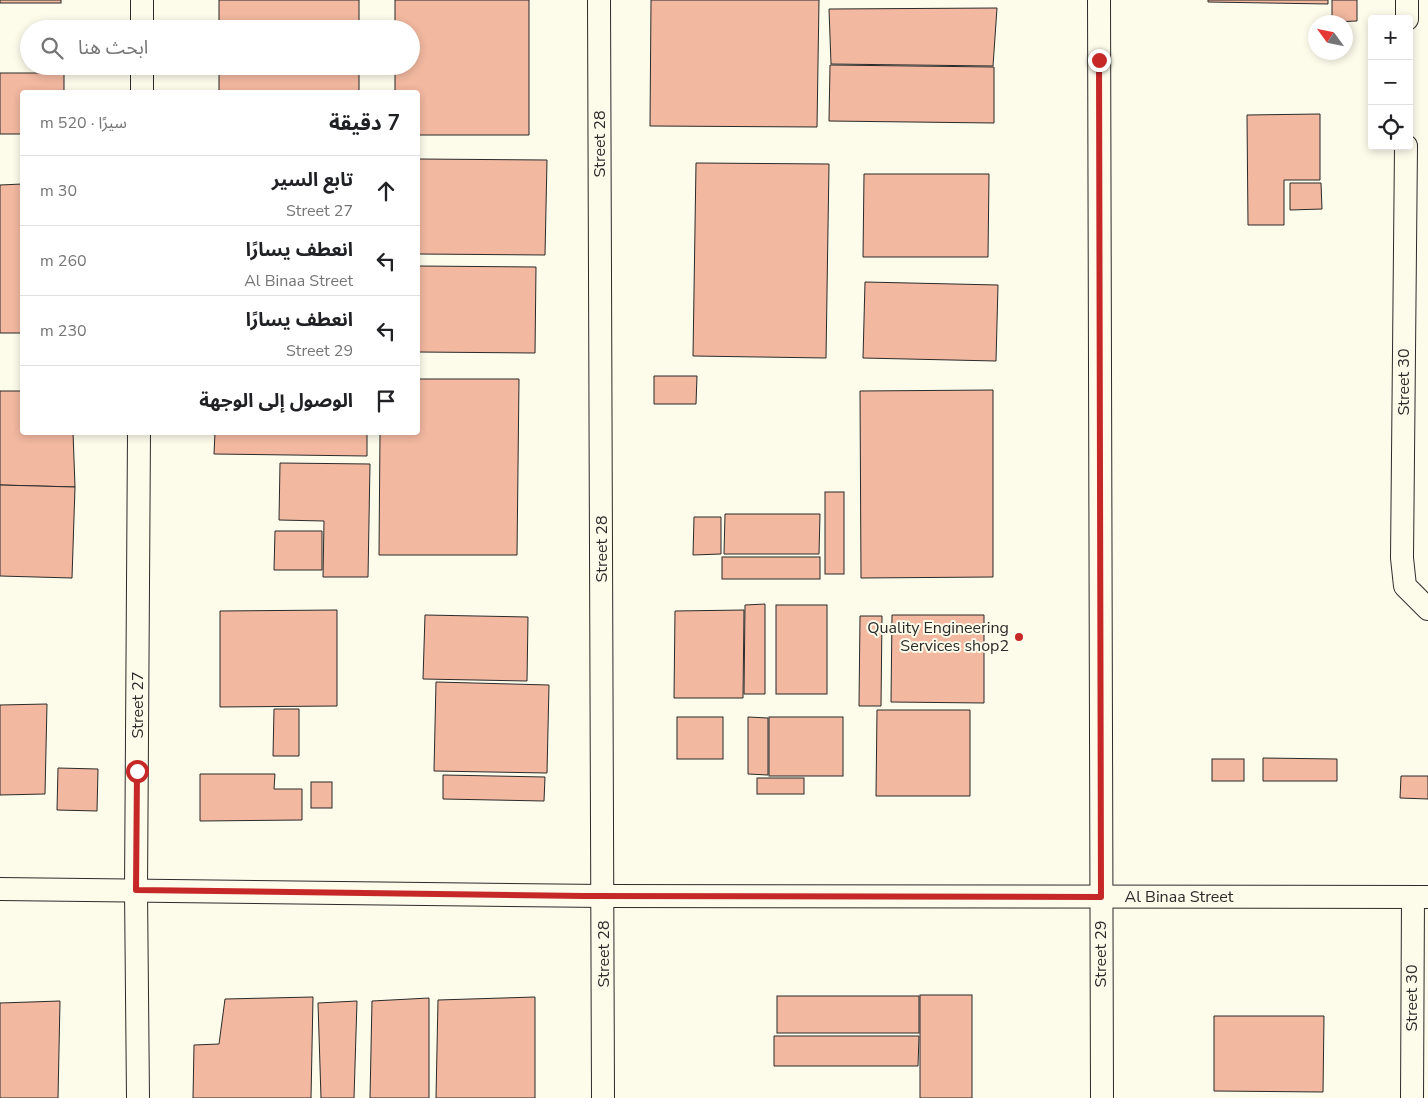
<!DOCTYPE html>
<html lang="ar">
<meta charset="utf-8">
<style>
body{margin:0;font-family:"Nunito Sans","Noto Sans Arabic",sans-serif;background:#f6f6f6;color:#202124;direction:rtl}
.controls{position:absolute;right:15px;top:15px;display:grid;overflow:hidden;border-radius:5px;box-shadow:0 2px 8px #0003}
.controls button{width:45px;height:45px;display:grid;place-items:center;padding:0;border:0;border-bottom:1px solid #e0e0e0;background:#fff;color:#202124;font:25px sans-serif}
.compass{position:absolute;left:1308px;top:15px;width:45px;height:45px;border-radius:50%;background:#fff;box-shadow:0 2px 8px #0003;rotate:303deg}
.stop{position:absolute;width:15px;height:15px;margin:-11px;border:4px solid #c62828;border-radius:50%;background:#fff}
.stop.end{background:#c62828;border-color:#fff;box-shadow:0 1px 5px #0008}
.list{margin:0;padding:0;list-style:none}
h2{display:flex;justify-content:space-between;align-items:center;height:65px;margin:0;padding:0 20px;font-size:21px}
h2 small{font-size:16px;font-weight:400;color:#757577}
.list li{display:grid;grid-template-columns:32px 1fr auto;gap:15px;align-items:center;box-sizing:border-box;height:70px;padding:0 20px;border-top:1px solid #e0e0e0}
.list b{display:block;font-size:19px;white-space:nowrap}
.list p{margin:0;font-size:16px;white-space:nowrap;color:#757577}
.list em{font-size:16px;font-style:normal;color:#757577}
.icon{flex:none;width:28px;height:28px;fill:none;stroke:currentColor;stroke-width:2;stroke-linecap:round;stroke-linejoin:round}
.map{position:relative;flex:none;width:1428px;height:1098px;overflow:hidden;direction:ltr}
.search{position:absolute;background:#fff;box-shadow:0 2px 8px #0003;left:20px;top:20px;width:400px;height:55px;display:flex;align-items:center;gap:12px;box-sizing:border-box;padding:0 18px;border-radius:28px;color:#757577;font-size:19px}
.panel{position:absolute;background:#fff;box-shadow:0 2px 8px #0003;left:20px;top:90px;width:400px;height:345px;border-radius:5px;direction:rtl}
.map>svg:first-child{display:block}
</style>
<div class="map">
<svg width="1428" height="1098" viewBox="0 0 1428 1098">
<rect width="100%" height="100%" fill="#fdfbea"/>
<g fill="#f2b8a0" stroke="#2b2b2b">
<rect x="0" y="0" width="61" height="3"/>
<rect x="219" y="0" width="140" height="29"/>
<path d="M395 0H529V135H418V92H395V66H411V29H395Z"/>
<path d="M651 0H819L817 127 650 126Z"/>
<path d="M1208 0H1328V4L1208 2Z"/>
<path d="M1332 0H1357V21L1332 22Z"/>
<path d="M997 8 993 66 831 64 829 9Z"/>
<path d="M830 65 994 67V123L829 121Z"/>
<rect x="219" y="66" width="140" height="26"/>
<path d="M0 73H64V92H22V134H0Z"/>
<path d="M1320 114V180H1284V225H1248L1247 115Z"/>
<path d="M418 159 547 160 545 255 418 254Z"/>
<path d="M696 163 829 164 826 358 693 356Z"/>
<path d="M864 174H989L988 257H863Z"/>
<path d="M1290 183H1321L1322 209 1290 210Z"/>
<path d="M22 184V333H0V185Z"/>
<path d="M418 266 536 267 535 353 418 352Z"/>
<path d="M865 282 998 285 996 361 863 358Z"/>
<path d="M654 376H697L696 404H654Z"/>
<path d="M418 379H519L517 555H379L380 432H418Z"/>
<path d="M993 390V577L861 578 860 391Z"/>
<path d="M0 391H22V432H73L75 487 0 485Z"/>
<path d="M215 432H367V456L214 454Z"/>
<path d="M280 463 370 464 368 577H323L324 521 279 520Z"/>
<path d="M0 485 75 487 72 578 0 576Z"/>
<rect x="825" y="492" width="19" height="82"/>
<path d="M725 514H820L819 554H724Z"/>
<path d="M694 517H721V554L693 555Z"/>
<path d="M275 531H322V570H274Z"/>
<rect x="722" y="557" width="98" height="22"/>
<path d="M765 604V694H744L745 605Z"/>
<rect x="776" y="605" width="51" height="89"/>
<path d="M337 610V706L220 707V611Z"/>
<path d="M744 610 743 698H674L675 611Z"/>
<path d="M425 615 528 617 527 681 423 679Z"/>
<path d="M892 615H984V703L891 702Z"/>
<path d="M860 616H882L881 706H859Z"/>
<path d="M436 682 549 685 547 773 434 771Z"/>
<path d="M47 704 45 794 0 795V705Z"/>
<path d="M274 709H299V756H273Z"/>
<path d="M877 710H970V796H876Z"/>
<rect x="677" y="717" width="46" height="42"/>
<path d="M748 717 768 718V775L748 774Z"/>
<rect x="769" y="717" width="74" height="59"/>
<path d="M1263 758 1337 759V781H1263Z"/>
<rect x="1212" y="759" width="32" height="22"/>
<path d="M58 768 98 769 97 811 57 810Z"/>
<path d="M200 774H275L274 789H302V820L200 821Z"/>
<path d="M443 775 545 777 544 801 443 799Z"/>
<path d="M1401 776H1428V799L1400 798Z"/>
<rect x="757" y="778" width="47" height="16"/>
<rect x="311" y="782" width="21" height="26"/>
<rect x="920" y="995" width="52" height="103"/>
<rect x="777" y="996" width="142" height="37"/>
<path d="M313 997 311 1098H193L194 1045 219 1044 225 999Z"/>
<path d="M535 997V1098H436L438 1000Z"/>
<path d="M429 998V1098H370L372 1001Z"/>
<path d="M60 1001 58 1098H0V1003Z"/>
<path d="M357 1001 354 1098H321L318 1003Z"/>
<path d="M1214 1016H1324L1323 1092 1214 1091Z"/>
<path d="M774 1036H919L918 1066H774Z"/>
</g>
<g fill="none" stroke-linecap="round" stroke-linejoin="round">
<g stroke="#2b2b2b" stroke-width="24">
<g id="minor">
<path d="M599 0 603 1098"/>
<path d="M1099 0 1102 1098"/>
<path d="M1407 19V0"/>
<path d="M142 29V0"/>
<path d="M142 92V66"/>
<path d="M1406 146 1402 558 1405 586 1428 609"/>
<path d="M0 889 604 896 1428 897"/>
<path d="M138 1098 136 890 139 432"/>
<path d="M1412 1098 1413 897"/>
</g>
</g>
<use href="#minor" stroke="#fdfbea" stroke-width="22"/>
</g>
<g fill="none" stroke-linecap="round" stroke-linejoin="round">
<path stroke="#c62828" stroke-width="6" d="M137 771 136 890 584 896 1101 897 1099 60"/>
</g>
<circle fill="#c62828" stroke="#fdfbea" stroke-width="2" cx="1019" cy="637" r="5"/>
<g text-anchor="middle" dominant-baseline="central" stroke-width="4" stroke-linejoin="round" paint-order="stroke">
<g font-size="16" fill="#2b2b2b" stroke="#fdfbea">
<text transform="translate(600 144) rotate(-90)">Street 28</text>
<text transform="translate(1404 382) rotate(-90)">Street 30</text>
<text transform="translate(602 549) rotate(-90)">Street 28</text>
<text transform="translate(138 705) rotate(-90)">Street 27</text>
<text x="1179" y="897">Al Binaa Street</text>
<text transform="translate(604 954) rotate(-90)">Street 28</text>
<text transform="translate(1101 954) rotate(-90)">Street 29</text>
<text transform="translate(1412 998) rotate(-90)">Street 30</text>
</g>
<g font-size="16" fill="#2b2b2b" stroke="#fdfbea" text-anchor="end">
<text x="1009" y="628">Quality Engineering<tspan x="1009" dy="18">Services shop2</tspan></text>
</g>
</g>
</svg>
<div class="controls">
<button>+</button>
<button>−</button>
<button><svg class="icon" aria-label="locate" viewBox="0 0 24 24"><circle cx="12" cy="12" r="6"/><path d="M12 2v4M12 18v4M2 12h4M18 12h4"/></svg></button>
</div>
<svg class="compass" viewBox="-18 -18 36 36"><path d="M0-13l5 13h-10z" fill="#e53935"/><path d="M0 13l5-13h-10z" fill="#757577"/></svg>
<div class="stop" style="left:137px;top:771px"></div>
<div class="stop end" style="left:1099px;top:60px"></div>
<div class="search"><svg class="icon" aria-label="search" viewBox="0 0 24 24"><circle cx="10" cy="10" r="6"/><path d="M15 15l6 6"/></svg>ابحث هنا</div>
<section class="panel">
<h2>7 دقيقة<small>سيرًا · 520 m</small></h2>
<ul class="list">
<li><svg class="icon" aria-label="ahead" viewBox="0 0 24 24"><path d="M12 20V5M6 11l6-6 6 6"/></svg><div><b>تابع السير</b><p>Street 27</p></div><em>30 m</em></li>
<li><svg class="icon" aria-label="left" viewBox="0 0 24 24"><path d="M17 20v-9H6M10 6l-5 5 5 5"/></svg><div><b>انعطف يسارًا</b><p>Al Binaa Street</p></div><em>260 m</em></li>
<li><svg class="icon" aria-label="left" viewBox="0 0 24 24"><path d="M17 20v-9H6M10 6l-5 5 5 5"/></svg><div><b>انعطف يسارًا</b><p>Street 29</p></div><em>230 m</em></li>
<li><svg class="icon" aria-label="arrive" viewBox="0 0 24 24"><path d="M6 21V4h12l-3 4 3 4H6"/></svg><div><b>الوصول إلى الوجهة</b></div></li>
</ul>
</section>
</div>
